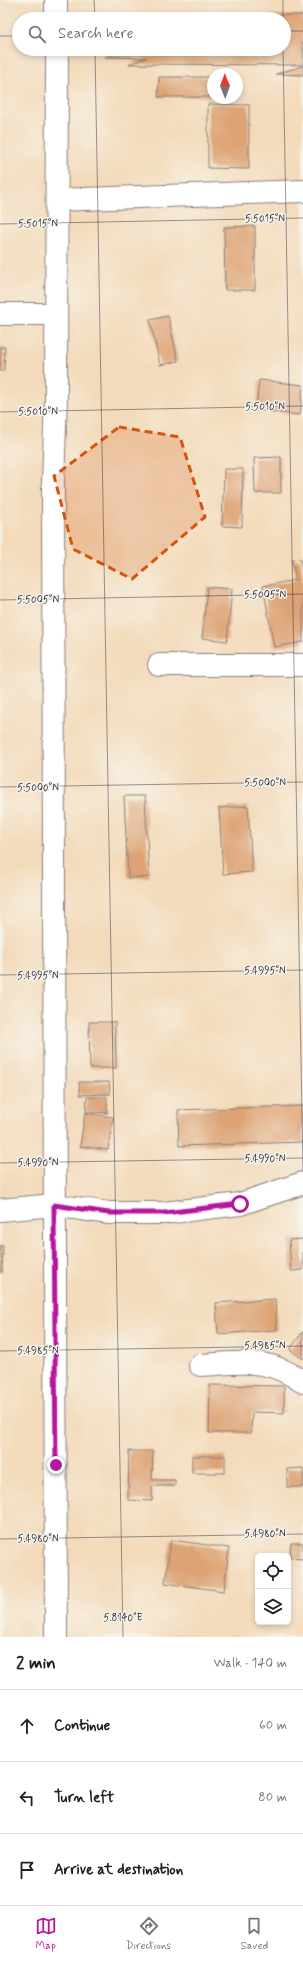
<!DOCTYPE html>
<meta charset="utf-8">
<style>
body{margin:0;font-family:Mynerve,sans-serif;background:#f2f2f2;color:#202124}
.controls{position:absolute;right:12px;bottom:12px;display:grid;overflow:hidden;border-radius:6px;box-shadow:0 2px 6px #0003}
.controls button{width:36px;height:36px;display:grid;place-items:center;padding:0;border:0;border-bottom:1px solid #e0e0e0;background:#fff;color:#202124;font:20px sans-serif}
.compass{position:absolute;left:207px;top:68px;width:36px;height:36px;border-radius:50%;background:#fff;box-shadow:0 2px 6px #0003;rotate:359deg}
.stop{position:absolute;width:12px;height:12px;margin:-9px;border:3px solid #b5179e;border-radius:50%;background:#fff}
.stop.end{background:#b5179e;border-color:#fff;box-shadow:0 1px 4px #0008}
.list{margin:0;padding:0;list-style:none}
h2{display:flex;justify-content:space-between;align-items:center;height:52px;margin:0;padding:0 16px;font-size:17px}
h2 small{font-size:13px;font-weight:400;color:#757577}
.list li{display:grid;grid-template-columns:26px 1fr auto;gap:12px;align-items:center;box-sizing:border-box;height:72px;padding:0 16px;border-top:1px solid #e0e0e0}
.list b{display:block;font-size:15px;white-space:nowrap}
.list em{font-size:13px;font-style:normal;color:#757577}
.icon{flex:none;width:22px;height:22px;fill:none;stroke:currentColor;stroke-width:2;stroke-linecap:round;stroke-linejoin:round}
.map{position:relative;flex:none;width:303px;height:1637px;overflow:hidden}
.search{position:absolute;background:#fff;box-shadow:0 2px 6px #0003;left:12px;right:12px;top:12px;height:44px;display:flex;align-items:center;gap:10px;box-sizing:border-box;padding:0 14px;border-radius:22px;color:#757577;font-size:15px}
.sheet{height:268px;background:#fff}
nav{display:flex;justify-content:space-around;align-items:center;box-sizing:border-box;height:56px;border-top:1px solid #e0e0e0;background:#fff;font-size:11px;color:#757577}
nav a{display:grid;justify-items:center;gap:2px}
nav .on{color:#b5179e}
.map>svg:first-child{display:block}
</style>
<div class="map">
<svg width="303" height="1637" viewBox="0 0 303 1637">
<rect width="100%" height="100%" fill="#f7f3e8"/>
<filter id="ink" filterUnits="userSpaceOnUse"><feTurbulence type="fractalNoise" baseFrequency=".025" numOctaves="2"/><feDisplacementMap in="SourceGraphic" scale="8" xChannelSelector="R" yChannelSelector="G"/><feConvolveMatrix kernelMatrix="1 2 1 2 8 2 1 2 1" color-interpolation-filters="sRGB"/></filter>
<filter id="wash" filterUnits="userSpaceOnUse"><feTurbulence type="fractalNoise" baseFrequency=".012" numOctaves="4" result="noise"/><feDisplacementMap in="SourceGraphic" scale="16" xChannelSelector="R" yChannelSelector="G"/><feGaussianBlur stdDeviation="0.9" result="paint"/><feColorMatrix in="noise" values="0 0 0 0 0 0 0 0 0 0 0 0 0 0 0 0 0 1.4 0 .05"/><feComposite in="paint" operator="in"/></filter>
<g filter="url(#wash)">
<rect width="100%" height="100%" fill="#f3daba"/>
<g id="blocks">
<g fill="#dda375">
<path d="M268 15H303V65L129 64 147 58 105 57 133 49H284V19H256Z"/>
<path d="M303 66V75L276 74Z"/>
<path d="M159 77H213V97H158Z"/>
<path d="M208 104 249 105V169L208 168Z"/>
<path d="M255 226V290H225L224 227Z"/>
<path d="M168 316 178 361 160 365 150 320Z"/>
<path d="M0 347H5L4 371H0Z"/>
<path d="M259 380 303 385 300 415 256 410Z"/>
<path d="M281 457V493H255L254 458Z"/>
<path d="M224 469H243L242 527 222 526Z"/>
<path d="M300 559 303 577V642L274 647 263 586 296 580 292 560Z"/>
<path d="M207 587 232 589 227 641 202 638Z"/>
<path d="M124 796H145L149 877 128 878Z"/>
<path d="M248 806 252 872 223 874 219 808Z"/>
<path d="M89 1022H115L116 1068H90Z"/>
<path d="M79 1082H109L110 1094 80 1095Z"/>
<path d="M87 1097H107V1113L86 1112Z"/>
<path d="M303 1106V1142L179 1146 178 1110Z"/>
<path d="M85 1113 113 1117 108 1150 80 1146Z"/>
<path d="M303 1239V1270L291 1271 289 1240Z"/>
<path d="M0 1246H3L2 1272H0Z"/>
<path d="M275 1299 277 1330 218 1334 216 1303Z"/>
<path d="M303 1331V1359L290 1350Z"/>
<path d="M210 1385 284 1386V1413L252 1412 251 1433H209Z"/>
<path d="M129 1451H153L152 1480H175V1486H152V1501L128 1500Z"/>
<rect x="192" y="1456" width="33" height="17"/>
<path d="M303 1468V1487H287V1469Z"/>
<path d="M171 1540 229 1548 224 1591 165 1583Z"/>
<path d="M291 1543H303V1559L290 1558Z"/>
</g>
</g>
</g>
<g filter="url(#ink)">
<use href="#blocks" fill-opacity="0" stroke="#8a7e7a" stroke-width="1"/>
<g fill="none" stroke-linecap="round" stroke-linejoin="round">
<g stroke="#8a7e7a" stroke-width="24">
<g id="street">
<path d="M57 200 303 191"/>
<path d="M0 314H55"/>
<path d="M159 665H303"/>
<path d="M0 1210 54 1205 109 1213H164L240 1204 303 1183"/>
<path d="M200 1365C243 1363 266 1356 303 1382"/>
</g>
</g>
<g stroke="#8a7e7a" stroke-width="24">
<g id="secondary">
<path d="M56 0V19"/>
<path d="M56 1637 53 483 56 397 57 49"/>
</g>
</g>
<use href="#street" stroke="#fff" stroke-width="22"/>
<use href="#secondary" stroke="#fff" stroke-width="22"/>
</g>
</g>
<g fill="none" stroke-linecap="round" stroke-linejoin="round" filter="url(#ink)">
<path stroke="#b5179e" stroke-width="5" d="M56 1465 54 1205 109 1213H164L240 1204"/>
</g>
<path fill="#d45411" fill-opacity="0.2" stroke="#d45411" stroke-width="3" stroke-dasharray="8 5" stroke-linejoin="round" d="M119 427 180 437 205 517 132 579 73 549 54 476Z"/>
<path fill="none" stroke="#22223b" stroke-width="1" stroke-opacity="0.45" d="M94 0 95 19M283 0V19M284 31H303M0 36H19M95 49 123 1637M283 49 303 1172M0 224 303 218M0 412 303 406M0 600 303 594M0 787 303 782M0 975 303 970M0 1163 303 1158M0 1351 303 1346M0 1539 303 1534"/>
<g font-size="10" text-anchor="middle" fill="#22223b" stroke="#f7f3e8" stroke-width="3" stroke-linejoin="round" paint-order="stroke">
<text x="265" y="222">5.5015°N</text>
<text x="38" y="227">5.5015°N</text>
<text x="265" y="410">5.5010°N</text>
<text x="38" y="415">5.5010°N</text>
<text x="265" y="598">5.5005°N</text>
<text x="38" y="603">5.5005°N</text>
<text x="265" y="786">5.5000°N</text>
<text x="38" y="791">5.5000°N</text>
<text x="265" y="974">5.4995°N</text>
<text x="38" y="979">5.4995°N</text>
<text x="265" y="1162">5.4990°N</text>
<text x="38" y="1166">5.4990°N</text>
<text x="265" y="1349">5.4985°N</text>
<text x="38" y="1354">5.4985°N</text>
<text x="265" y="1537">5.4980°N</text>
<text x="38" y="1542">5.4980°N</text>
<text x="123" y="1621">5.8140°E</text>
</g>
</svg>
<div class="controls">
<button><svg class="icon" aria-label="locate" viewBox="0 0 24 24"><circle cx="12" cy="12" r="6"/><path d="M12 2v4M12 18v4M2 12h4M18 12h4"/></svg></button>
<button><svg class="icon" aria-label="layers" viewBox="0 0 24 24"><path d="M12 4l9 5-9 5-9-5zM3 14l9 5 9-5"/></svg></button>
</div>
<svg class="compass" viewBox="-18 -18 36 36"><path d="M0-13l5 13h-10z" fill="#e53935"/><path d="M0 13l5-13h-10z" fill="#757577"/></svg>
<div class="stop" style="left:240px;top:1204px"></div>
<div class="stop end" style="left:56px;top:1465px"></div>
<div class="search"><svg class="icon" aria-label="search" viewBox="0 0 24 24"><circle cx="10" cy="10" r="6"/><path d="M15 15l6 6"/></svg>Search here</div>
</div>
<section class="sheet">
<h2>2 min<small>Walk · 140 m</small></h2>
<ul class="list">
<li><svg class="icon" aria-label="ahead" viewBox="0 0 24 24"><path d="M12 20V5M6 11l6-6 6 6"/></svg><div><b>Continue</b></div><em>60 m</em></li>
<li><svg class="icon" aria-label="left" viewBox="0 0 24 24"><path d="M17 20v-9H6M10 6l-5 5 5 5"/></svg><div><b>Turn left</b></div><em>80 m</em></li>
<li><svg class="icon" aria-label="arrive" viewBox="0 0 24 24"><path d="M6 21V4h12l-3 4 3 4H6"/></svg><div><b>Arrive at destination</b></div></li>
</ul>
</section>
<nav>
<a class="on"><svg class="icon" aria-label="map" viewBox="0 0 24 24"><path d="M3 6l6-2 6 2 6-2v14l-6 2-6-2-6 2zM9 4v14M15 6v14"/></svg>Map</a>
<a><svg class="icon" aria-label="directions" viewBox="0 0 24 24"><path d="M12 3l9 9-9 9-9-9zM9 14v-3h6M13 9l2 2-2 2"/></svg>Directions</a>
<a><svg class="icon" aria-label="saved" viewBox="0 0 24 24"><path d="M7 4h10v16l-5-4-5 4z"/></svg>Saved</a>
</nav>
